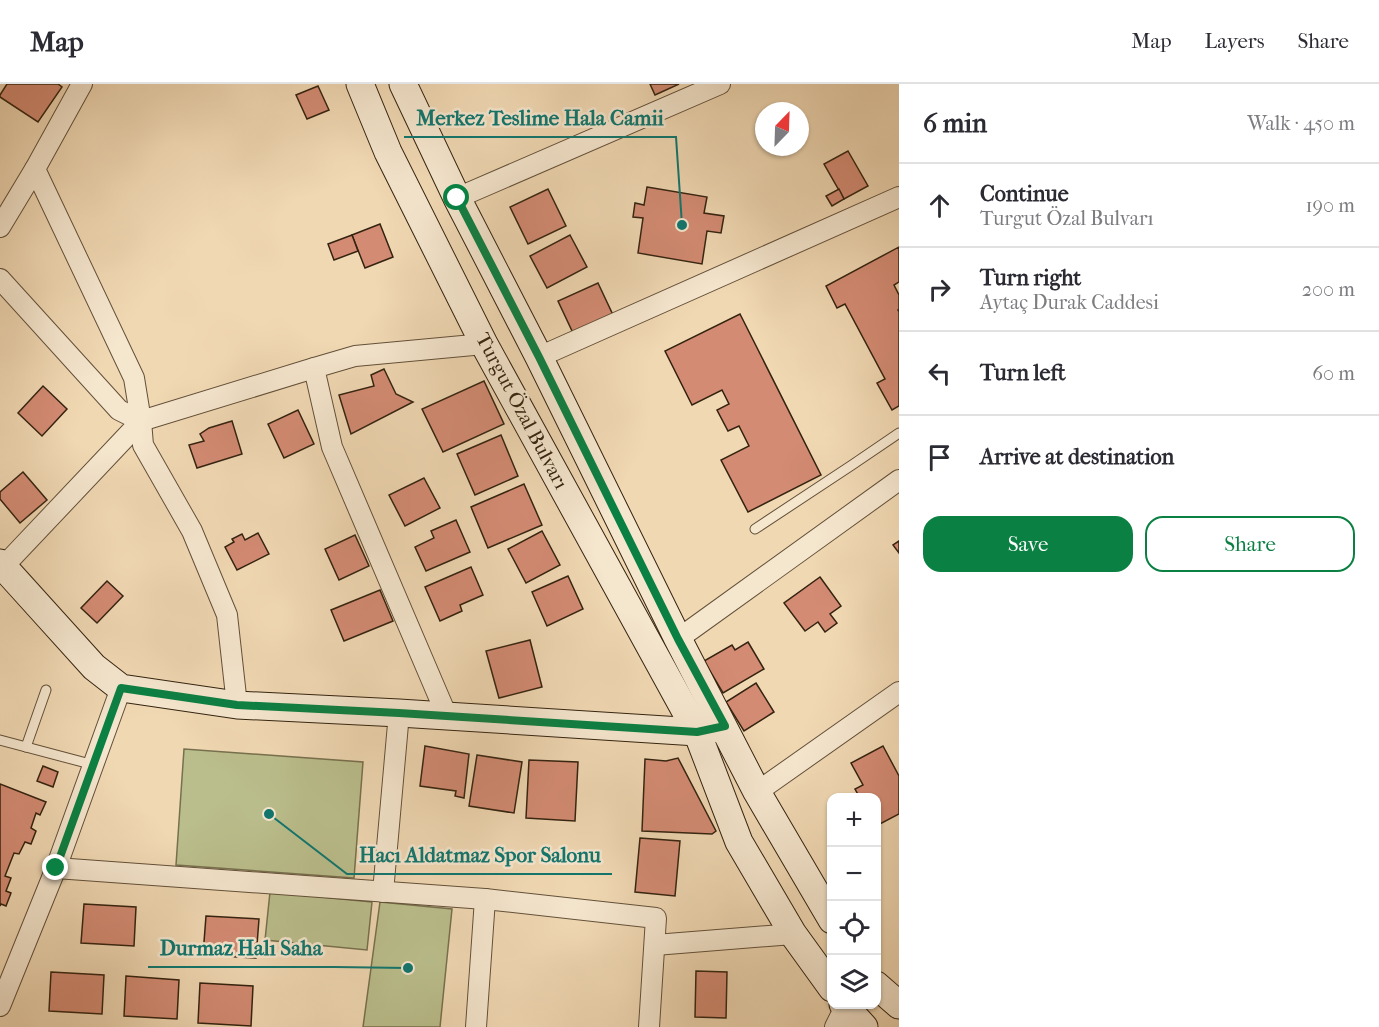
<!DOCTYPE html>
<meta charset="utf-8">
<style>
body{margin:0;font-family:"IM FELL French Canon",serif;background:#f2f2f3;color:#2b2b33}
.controls{position:absolute;right:18px;bottom:18px;display:grid;overflow:hidden;border-radius:12px;box-shadow:0 2px 4px #0004}
.controls button{width:54px;height:54px;display:grid;place-items:center;padding:0;border:0;border-bottom:2px solid #e1e1e2;background:#fff;color:#2b2b33;font:30px sans-serif}
.compass{position:absolute;left:755px;top:18px;width:54px;height:54px;border-radius:50%;background:#fff;box-shadow:0 2px 4px #0004;rotate:23deg}
.stop{position:absolute;width:18px;height:18px;margin:-14px;border:4px solid #0b8043;border-radius:50%;background:#fff}
.stop.end{background:#0b8043;border-color:#fff;box-shadow:0 2px 6px #0008}
.list{margin:0;padding:0;list-style:none}
h2{display:flex;justify-content:space-between;align-items:center;height:78px;margin:0;padding:0 24px;font-size:26px}
h2 small{font-size:20px;font-weight:400;color:#7c7c81}
.list li{display:grid;grid-template-columns:39px 1fr auto;gap:18px;align-items:center;box-sizing:border-box;height:84px;padding:0 24px;border-top:2px solid #e1e1e2}
.list b{display:block;font-size:22px;white-space:nowrap}
.list p{margin:0;font-size:20px;white-space:nowrap;color:#7c7c81}
.list em{font-size:20px;font-style:normal;color:#7c7c81}
.actions{display:flex;gap:12px;padding:18px 24px}
.actions a{flex:1;padding:14px 0;border:2px solid #0b8043;border-radius:18px;text-align:center;font-size:21px;color:#0b8043}
.actions .main{background:#0b8043;color:#fff}
.icon{flex:none;width:33px;height:33px;fill:none;stroke:currentColor;stroke-width:2;stroke-linecap:round;stroke-linejoin:round}
.map{position:relative;flex:none;width:899px;height:943px;overflow:hidden}
header{display:flex;align-items:center;gap:36px;box-sizing:border-box;height:84px;padding:0 30px;background:#fff;border-bottom:2px solid #e1e1e2}
header strong{font-size:28px}
nav{display:flex;gap:33px;margin-inline-start:auto;font-size:21px}
main{display:flex}
aside{flex:1;background:#fff}
.map>svg:first-child{display:block}
</style>
<header>
<strong>Map</strong>
<nav><a>Map</a><a>Layers</a><a>Share</a></nav>
</header>
<main>
<div class="map">
<svg width="899" height="943" viewBox="0 0 899 943">
<rect width="100%" height="100%" fill="#f0d8b3"/>
<filter id="stains"><feTurbulence type="fractalNoise" baseFrequency=".00333" numOctaves="4"/><feColorMatrix values="0 0 0 0 .2 0 0 0 0 .09 0 0 0 0 .02 0 0 0 .5 -.17"/></filter>
<radialGradient id="worn" r=".72"><stop offset=".6" stop-color="#630" stop-opacity="0"/><stop offset="1" stop-color="#630" stop-opacity=".3"/></radialGradient>
<g fill="#babe8c" stroke="#77704e" stroke-width="1.5">
<path d="M184 665 363 678 354 794 176 781Z"/>
<path d="M270 808 372 818 367 866 265 856Z"/>
<path d="M380 818 452 825 440 943H363Z"/>
</g>
<g fill="#d38b73" stroke="#342310" stroke-width="1.5">
<path d="M7 0H58L62 3 38 38 0 13V11Z"/>
<path d="M650 0H679L655 11Z"/>
<path d="M318 2 329 26 307 35 296 11Z"/>
<path d="M848 67 868 102 844 115 824 80Z"/>
<path d="M647 103 707 113 704 129 724 132 721 149 707 147 702 180 638 169 643 134 633 133 635 119 644 121Z"/>
<path d="M548 105 566 142 528 160 510 123Z"/>
<path d="M839 105 844 115 832 122 826 112Z"/>
<path d="M380 140 393 173 365 184 352 151Z"/>
<path d="M352 151 358 167 334 176 328 160Z"/>
<path d="M570 151 587 183 547 204 530 172Z"/>
<path d="M899 163V198L894 201 899 211V225L898 226 899 228V322L892 326 877 299 885 295 845 220 837 224 826 202Z"/>
<path d="M598 199 613 231 573 249 558 217Z"/>
<path d="M740 230 821 391 748 428 721 376 749 362 739 342 728 347 717 326 729 320 722 306 692 321 665 267Z"/>
<path d="M384 285 396 310 413 318 351 350 339 311 374 302 371 291Z"/>
<path d="M484 297 504 340 443 368 422 325Z"/>
<path d="M43 302 67 325 42 352 18 329Z"/>
<path d="M298 326 314 360 284 374 268 340Z"/>
<path d="M232 337 242 370 197 384 189 361 204 357 200 350 209 344Z"/>
<path d="M501 351 518 392 475 411 457 370Z"/>
<path d="M23 388 47 416 20 439 0 415V408Z"/>
<path d="M424 394 440 424 405 442 389 411Z"/>
<path d="M524 400 542 441 488 464 471 423Z"/>
<path d="M456 436 470 468 426 487 415 463 434 454 431 447Z"/>
<path d="M542 447 560 481 526 499 508 465Z"/>
<path d="M258 449 269 470 237 486 225 463 234 458 232 455 242 450 245 456Z"/>
<path d="M355 451 369 482 339 496 325 465Z"/>
<path d="M899 457V469L893 461Z"/>
<path d="M471 483 483 511 460 521 462 527 440 537 425 503Z"/>
<path d="M568 492 583 525 547 542 532 508Z"/>
<path d="M820 493 841 522 830 530 837 539 825 548 818 538 805 547 784 519Z"/>
<path d="M107 497 123 512 97 539 81 524Z"/>
<path d="M380 506 393 537 344 557 331 526Z"/>
<path d="M530 556 542 603 499 614 486 567Z"/>
<path d="M748 558 764 585 723 609 704 577 732 561 735 566Z"/>
<path d="M756 599 774 628 744 647 726 618Z"/>
<path d="M425 662 469 670 464 714 455 712 456 707 420 702Z"/>
<path d="M883 662 899 692V730L876 742V714H860L855 705 863 701 851 679Z"/>
<path d="M477 671 522 678 514 729 469 722Z"/>
<path d="M678 674 716 747 712 750 642 747 645 675 666 677Z"/>
<path d="M529 676 578 678 575 737 526 734Z"/>
<path d="M43 682 58 688 53 703 37 697Z"/>
<path d="M0 700 46 718 40 731 36 729 31 744 36 747 31 760 25 758 19 770 14 769 5 792 11 794 6 807 11 809 6 822 1 820 0 822Z"/>
<path d="M640 754 680 757 675 812 635 808Z"/>
<path d="M84 820 136 823 134 862 81 859Z"/>
<path d="M206 832 259 835 256 874 203 871Z"/>
<path d="M696 887 727 888 726 934 695 933Z"/>
<path d="M51 888 104 891 102 930 49 927Z"/>
<path d="M126 892 179 896 177 935 124 932Z"/>
<path d="M200 899 253 902 251 942 198 939Z"/>
</g>
<g fill="none" stroke-linecap="round" stroke-linejoin="round">
<g stroke="#635039" stroke-width="11">
<g id="lane">
<path d="M755 445 852 381 899 349"/>
<path d="M0 656 94 681"/>
<path d="M26 663 46 606"/>
</g>
</g>
<g stroke="#635039" stroke-width="22">
<g id="street">
<path d="M82 0 35 85 134 294 141 337 143 361 192 447 227 531 237 621"/>
<path d="M457 114 720 0"/>
<path d="M0 143 35 85"/>
<path d="M0 195 119 326 141 337"/>
<path d="M539 273 899 113"/>
<path d="M3 483 141 337 314 284"/>
<path d="M678 555 899 396"/>
<path d="M447 632 332 363 314 284 355 272 484 260"/>
<path d="M757 708 899 608"/>
<path d="M56 784 485 815 656 834 649 943"/>
<path d="M383 808 399 629"/>
<path d="M655 861 793 850"/>
<path d="M0 922 56 784 121 604"/>
<path d="M476 943 485 815"/>
<path d="M835 943 845 923"/>
</g>
</g>
<g stroke="#342310" stroke-width="29">
<g id="secondary">
<path d="M360 0 388 68 484 260 697 648 739 758 793 850 832 904"/>
<path d="M403 0 457 114 539 273 678 555 757 708 832 836"/>
<path d="M0 479 94 583 121 604 237 621 399 629 697 648 712 645"/>
<path d="M876 901 899 921"/>
<path d="M843 920 864 943"/>
</g>
</g>
<use href="#lane" stroke="#f5e6ce" stroke-width="9"/>
<use href="#street" stroke="#f5e6ce" stroke-width="20"/>
<use href="#secondary" stroke="#f5e6ce" stroke-width="27"/>
</g>
<g fill="none" stroke-linecap="round" stroke-linejoin="round">
<path stroke="#0b8043" stroke-width="8" d="M56 784 121 604 237 621 399 629 697 648 725 642 678 555 539 273 457 114"/>
</g>
<g text-anchor="middle" dominant-baseline="central" stroke-width="5" stroke-linejoin="round" paint-order="stroke">
<g font-size="20" fill="#342310" stroke="#f5e6ce">
<text transform="translate(522 327) rotate(62)">Turgut Özal Bulvarı</text>
</g>
</g>
<path fill="none" stroke="#0f766e" stroke-width="2" d="M682 141L676 53H404M269 730L347 790H612M408 884L335 883H148"/>
<g fill="#0f766e" stroke="#f5e6ce" stroke-width="2">
<circle cx="682" cy="141" r="6"/>
<circle cx="269" cy="730" r="6"/>
<circle cx="408" cy="884" r="6"/>
</g>
<g font-size="21" text-anchor="middle" font-weight="bold" fill="#0f766e" stroke="#f5e6ce" stroke-width="5" stroke-linejoin="round" paint-order="stroke">
<text x="540" y="41">Merkez Teslime Hala Camii</text>
<text x="480" y="778">Hacı Aldatmaz Spor Salonu</text>
<text x="241" y="871">Durmaz Halı Saha</text>
</g>
<rect width="100%" height="100%" filter="url(#stains)"/>
<rect width="100%" height="100%" fill="url(#worn)"/>
</svg>
<div class="controls">
<button>+</button>
<button>−</button>
<button><svg class="icon" aria-label="locate" viewBox="0 0 24 24"><circle cx="12" cy="12" r="6"/><path d="M12 2v4M12 18v4M2 12h4M18 12h4"/></svg></button>
<button><svg class="icon" aria-label="layers" viewBox="0 0 24 24"><path d="M12 4l9 5-9 5-9-5zM3 14l9 5 9-5"/></svg></button>
</div>
<svg class="compass" viewBox="-18 -18 36 36"><path d="M0-13l5 13h-10z" fill="#e53935"/><path d="M0 13l5-13h-10z" fill="#7c7c81"/></svg>
<div class="stop" style="left:457px;top:114px"></div>
<div class="stop end" style="left:56px;top:784px"></div>
</div>
<aside>
<h2>6 min<small>Walk · 450 m</small></h2>
<ul class="list">
<li><svg class="icon" aria-label="ahead" viewBox="0 0 24 24"><path d="M12 20V5M6 11l6-6 6 6"/></svg><div><b>Continue</b><p>Turgut Özal Bulvarı</p></div><em>190 m</em></li>
<li><svg class="icon" aria-label="right" viewBox="0 0 24 24"><path d="M7 20v-9h11M14 6l5 5-5 5"/></svg><div><b>Turn right</b><p>Aytaç Durak Caddesi</p></div><em>200 m</em></li>
<li><svg class="icon" aria-label="left" viewBox="0 0 24 24"><path d="M17 20v-9H6M10 6l-5 5 5 5"/></svg><div><b>Turn left</b></div><em>60 m</em></li>
<li><svg class="icon" aria-label="arrive" viewBox="0 0 24 24"><path d="M6 21V4h12l-3 4 3 4H6"/></svg><div><b>Arrive at destination</b></div></li>
</ul>
<div class="actions"><a class="main">Save</a><a>Share</a></div>
</aside>
</main>
